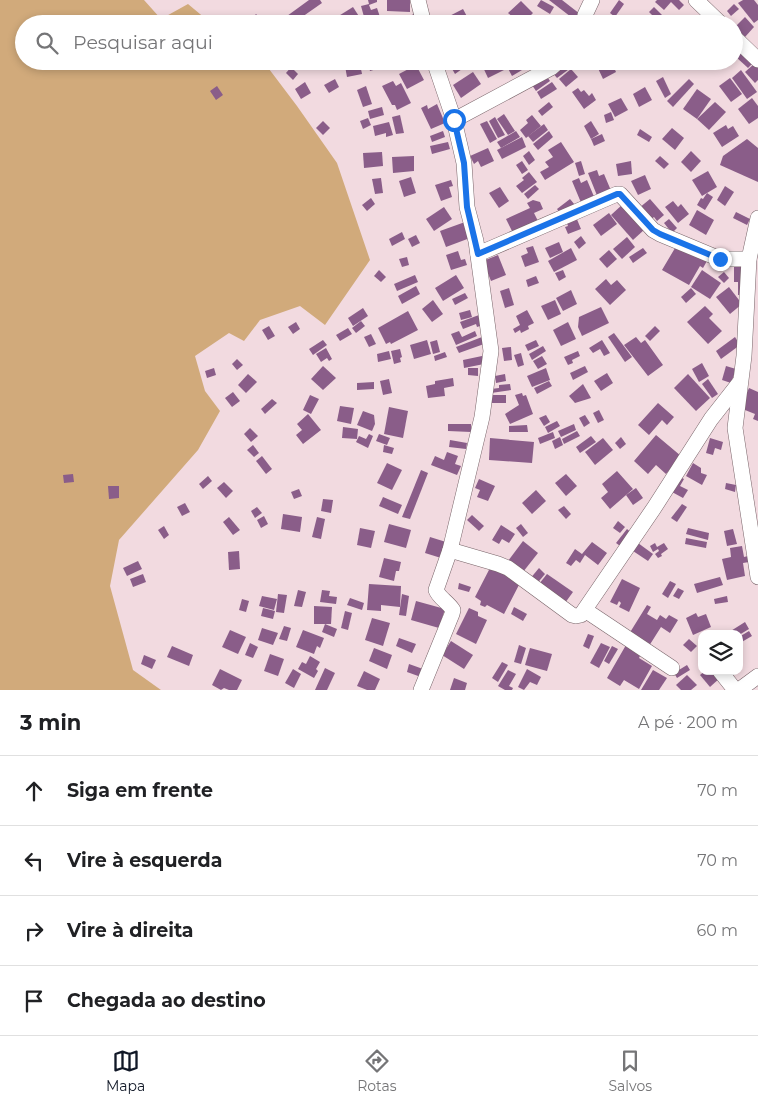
<!DOCTYPE html>
<html lang="pt">
<meta charset="utf-8">
<style>
body{margin:0;font-family:Montserrat,sans-serif;background:#f6f6f6;color:#202124}
.controls{position:absolute;right:15px;bottom:15px;display:grid;overflow:hidden;border-radius:10px;box-shadow:0 2px 8px #0003}
.controls button{width:45px;height:45px;display:grid;place-items:center;padding:0;border:0;border-bottom:1px solid #e0e0e0;background:#fff;color:#202124;font:25px sans-serif}
.stop{position:absolute;width:15px;height:15px;margin:-11px;border:4px solid #1a73e8;border-radius:50%;background:#fff}
.stop.end{background:#1a73e8;border-color:#fff;box-shadow:0 1px 5px #0008}
.list{margin:0;padding:0;list-style:none}
h2{display:flex;justify-content:space-between;align-items:center;height:65px;margin:0;padding:0 20px;font-size:21px}
h2 small{font-size:16px;font-weight:400;color:#757577}
.list li{display:grid;grid-template-columns:32px 1fr auto;gap:15px;align-items:center;box-sizing:border-box;height:70px;padding:0 20px;border-top:1px solid #e0e0e0}
.list b{display:block;font-size:19px;white-space:nowrap}
.list em{font-size:16px;font-style:normal;color:#757577}
.icon{flex:none;width:28px;height:28px;fill:none;stroke:currentColor;stroke-width:2;stroke-linecap:round;stroke-linejoin:round}
.map{position:relative;flex:none;width:758px;height:690px;overflow:hidden}
.search{position:absolute;background:#fff;box-shadow:0 2px 8px #0003;left:15px;right:15px;top:15px;height:55px;display:flex;align-items:center;gap:12px;box-sizing:border-box;padding:0 18px;border-radius:28px;color:#757577;font-size:19px}
.sheet{height:345px;background:#fff}
nav{display:flex;justify-content:space-around;align-items:center;box-sizing:border-box;height:70px;border-top:1px solid #e0e0e0;background:#fff;font-size:14px;color:#757577}
nav a{display:grid;justify-items:center;gap:2px}
nav .on{color:#111827}
.map>svg:first-child{display:block}
</style>
<div class="map">
<svg width="758" height="690" viewBox="0 0 758 690">
<rect width="100%" height="100%" fill="#f2dae0"/>
<path fill="#d1aa7b" d="M0 0H144L161 19 188 4 212 24H24V61H263L297 106 337 163 370 260 325 325 300 306 260 320 244 341 229 333 195 356 205 391 220 411 198 450 119 540 110 586 133 670 161 690H0Z"/>
<g fill="#8a5d89">
<path d="M309 0H320L322 3 292 24 287 16Z"/>
<path d="M368 0H377V2L369 5 371 10 377 8 382 23 366 24 361 6 369 4Z"/>
<path d="M387 0H410V12L387 11Z"/>
<path d="M541 0 554 7 550 14 537 6Z"/>
<path d="M549 0H562L580 14 575 20Z"/>
<path d="M619 0 624 4 615 17 610 13Z"/>
<path d="M657 0H679L684 5 679 10 671 2 664 10 655 2Z"/>
<path d="M743 0H754L758 5V20L754 23 738 3Z"/>
<path d="M521 1 533 13 522 24H514L511 20 514 18 508 13Z"/>
<path d="M734 4 739 9 731 16 727 11Z"/>
<path d="M353 7 362 21 359 24H341L337 17Z"/>
<path d="M654 7 664 17 659 22 649 12Z"/>
<path d="M463 9 471 24H434Z"/>
<path d="M416 13 421 24H400L399 21Z"/>
<path d="M256 14 265 23 247 24Z"/>
<path d="M745 17 754 27 745 37 735 27Z"/>
<path d="M741 50 754 62 748 68 736 57Z"/>
<path d="M367 61H392L393 64 370 71Z"/>
<path d="M484 61H500L504 70 488 78 481 63Z"/>
<path d="M504 61H524L527 67 512 76Z"/>
<path d="M567 61H580L557 78 552 72Z"/>
<path d="M601 61H611L616 72 603 79 596 64Z"/>
<path d="M458 62 462 69 455 74 451 67Z"/>
<path d="M755 63 758 66V80L755 83 745 72Z"/>
<path d="M360 64 362 74 347 77 345 66Z"/>
<path d="M416 65 424 80 407 89 399 74Z"/>
<path d="M291 67 298 74 293 80 286 73Z"/>
<path d="M571 69 578 77 566 87 559 79Z"/>
<path d="M741 70 757 92 747 99 732 78Z"/>
<path d="M473 72 481 84 461 98 453 85Z"/>
<path d="M546 75 550 81 536 91 532 85Z"/>
<path d="M663 77 671 94 665 98 656 81Z"/>
<path d="M730 78 742 94 731 102 719 86Z"/>
<path d="M335 79 339 87 329 93 324 85Z"/>
<path d="M689 79 694 84 673 107 667 101Z"/>
<path d="M393 81 396 86 401 83 411 103 397 110 395 105H392L382 86Z"/>
<path d="M305 82 311 93 301 99 295 89Z"/>
<path d="M552 82 557 89 541 99 537 92Z"/>
<path d="M217 86 223 95 216 100 210 91Z"/>
<path d="M366 86 372 104 363 107 357 90Z"/>
<path d="M645 87 652 100 639 107 633 94Z"/>
<path d="M578 88 581 92 584 90 589 96 592 93 596 100 584 109 572 92Z"/>
<path d="M697 89 711 99 697 119 683 109Z"/>
<path d="M621 98 628 110 615 117 608 104Z"/>
<path d="M752 98 758 106V118L749 124 738 109Z"/>
<path d="M549 102 553 107 542 116 538 111Z"/>
<path d="M715 102 726 112 709 130 697 119Z"/>
<path d="M437 104 445 123 431 129 421 108 427 105 428 109Z"/>
<path d="M382 107 384 115 370 119 368 111Z"/>
<path d="M611 112 614 120 606 123 604 115Z"/>
<path d="M504 114 515 131 508 135 497 119Z"/>
<path d="M400 115 404 133 396 134 392 117Z"/>
<path d="M532 115 541 126 526 138 520 130 528 123 526 120Z"/>
<path d="M495 117 505 135 498 138 489 121Z"/>
<path d="M368 118 371 125 363 129 360 121Z"/>
<path d="M323 121 330 128 323 135 316 128Z"/>
<path d="M487 121 497 139 490 143 480 124Z"/>
<path d="M591 121 599 134 591 139 584 126Z"/>
<path d="M389 122 393 135 386 137V133L375 136 373 126Z"/>
<path d="M544 124 548 130 533 142 528 136Z"/>
<path d="M726 125 728 129 733 126 739 136 722 147 713 133Z"/>
<path d="M672 128 684 138 675 150 662 139Z"/>
<path d="M640 129 652 137 649 142 637 135Z"/>
<path d="M443 131 445 137 432 142 430 136Z"/>
<path d="M516 131 520 137 501 148 497 142Z"/>
<path d="M549 131 553 137 538 150 533 144Z"/>
<path d="M602 134 605 141 594 146 591 139Z"/>
<path d="M522 137 526 147 502 159 497 150Z"/>
<path d="M747 139 758 148V182L720 165 723 156Z"/>
<path d="M448 142 450 149 432 154 430 146Z"/>
<path d="M561 142 574 162 545 180 540 172 549 167 545 162 553 157 548 150Z"/>
<path d="M488 148 494 161 481 167 478 161 474 164 470 156Z"/>
<path d="M529 151 535 160 529 165 523 156Z"/>
<path d="M691 151 701 161 691 172 681 162Z"/>
<path d="M382 152 383 166 364 168 363 153Z"/>
<path d="M414 156V171L393 173 392 157Z"/>
<path d="M660 156 669 164 664 169 655 161Z"/>
<path d="M522 161 528 170 522 174 516 165Z"/>
<path d="M581 161 585 174 579 176 575 163Z"/>
<path d="M631 161 632 174 618 176 616 164Z"/>
<path d="M597 170 599 176 604 174 612 193 598 198 588 173Z"/>
<path d="M708 171 717 187 702 196 692 180Z"/>
<path d="M529 172 537 182 522 193 516 186 524 180 522 178Z"/>
<path d="M645 175 651 189 638 195 631 181Z"/>
<path d="M411 177 416 193 404 197 399 181Z"/>
<path d="M381 178 383 193 375 194 372 179Z"/>
<path d="M579 178 581 183 587 180 595 199 582 205 572 181Z"/>
<path d="M451 180 453 186 449 187 452 197 441 201 435 185Z"/>
<path d="M535 185 539 189 528 199 524 194Z"/>
<path d="M725 186 734 192 725 206 717 200Z"/>
<path d="M500 187 509 201 499 208 489 193Z"/>
<path d="M707 193 713 197 705 210 697 205 701 198 703 199Z"/>
<path d="M371 198 375 204 367 211 362 205Z"/>
<path d="M570 199 575 205 562 216 557 209Z"/>
<path d="M650 199 664 215 657 221 654 217 649 221 639 208Z"/>
<path d="M533 200 540 202 543 209 534 213 539 223 514 235 506 219 530 208 527 203Z"/>
<path d="M673 201 678 207 681 204 689 214 678 223 665 207Z"/>
<path d="M623 204 645 229 633 240 611 215Z"/>
<path d="M444 207 452 219 434 231 426 219Z"/>
<path d="M697 210 714 220 706 235 689 225Z"/>
<path d="M736 212 750 219 747 225 733 218Z"/>
<path d="M609 213 617 224 601 236 593 225Z"/>
<path d="M576 217 581 229 568 234 565 227 568 226 566 221Z"/>
<path d="M669 219 677 228 672 233 664 223Z"/>
<path d="M465 222 470 238 446 247 440 231Z"/>
<path d="M402 232 405 239 392 246 389 239Z"/>
<path d="M416 235 420 243 412 247 408 239Z"/>
<path d="M581 236 586 243 579 249 574 242Z"/>
<path d="M627 237 635 247 622 259 613 249Z"/>
<path d="M559 242 563 252 550 258 545 248Z"/>
<path d="M678 243 707 261 703 268 700 266 689 285 662 270Z"/>
<path d="M533 246 539 262 525 267 521 256 528 253 526 248Z"/>
<path d="M571 248 577 260 554 272 548 261Z"/>
<path d="M643 248 647 253 633 263 629 257Z"/>
<path d="M609 250 617 259 607 268 599 259Z"/>
<path d="M458 251 461 260 465 259 467 265 451 270 446 255Z"/>
<path d="M498 255 506 275 491 281 483 261Z"/>
<path d="M407 257 409 265 402 267 399 259Z"/>
<path d="M734 265H746L745 295H738V282H734Z"/>
<path d="M379 270 386 277 381 282 374 276Z"/>
<path d="M563 270 566 277 559 281 555 273Z"/>
<path d="M702 270 721 283 710 299 691 287Z"/>
<path d="M724 272 729 278 724 283 718 277Z"/>
<path d="M415 275 418 282 397 291 394 284Z"/>
<path d="M456 275 464 288 443 301 435 288Z"/>
<path d="M536 276 539 283 528 287 526 280Z"/>
<path d="M606 279 611 285 617 280 626 290 610 305 595 289Z"/>
<path d="M416 286 420 294 402 304 398 296Z"/>
<path d="M729 287 742 304 730 314 716 297Z"/>
<path d="M509 288 514 305 505 308 500 291Z"/>
<path d="M691 288 696 294 686 303 681 297Z"/>
<path d="M571 290 577 304 563 311 556 298Z"/>
<path d="M465 293 468 298 455 305 452 299Z"/>
<path d="M433 300 443 314 432 322 422 309Z"/>
<path d="M555 300 561 314 548 320 541 306Z"/>
<path d="M705 306 713 314 709 318 722 331 708 344 687 322Z"/>
<path d="M601 307 609 323 582 336 578 327 579 317Z"/>
<path d="M363 308 368 316 353 326 348 318Z"/>
<path d="M470 310 472 317 461 320 459 313Z"/>
<path d="M527 310 534 323 528 326 529 329 521 333 520 330 515 333 513 329 520 325 516 316Z"/>
<path d="M408 311 418 330 391 344 390 342 386 344 378 328Z"/>
<path d="M479 315 483 325 477 327 476 324 463 329 460 322Z"/>
<path d="M361 321 365 326 356 333 352 328Z"/>
<path d="M296 322 300 329 293 334 288 327Z"/>
<path d="M568 322 576 339 561 346 553 330Z"/>
<path d="M269 326 275 336 268 340 262 330Z"/>
<path d="M655 326 660 331 650 341 645 336Z"/>
<path d="M348 328 352 334 340 341 336 335Z"/>
<path d="M459 331 462 337 475 331 477 336 456 345 451 334Z"/>
<path d="M614 333 632 357 625 362 608 337Z"/>
<path d="M371 334 376 344 369 347 364 337Z"/>
<path d="M482 337 484 344 459 353 456 347Z"/>
<path d="M636 337 641 343 645 340 663 365 648 376 624 345Z"/>
<path d="M735 337 740 345 721 359 716 351Z"/>
<path d="M323 340 327 345 313 355 309 349Z"/>
<path d="M427 340 431 354 414 359 410 345Z"/>
<path d="M437 340 440 352 433 354 430 342Z"/>
<path d="M536 340 539 346 528 351 525 345Z"/>
<path d="M602 340 610 353 604 356 600 349 593 353 589 348Z"/>
<path d="M543 346 546 351 532 360 529 354Z"/>
<path d="M511 347 512 360 504 361 502 348Z"/>
<path d="M326 348 332 359 329 361 327 358 321 362 316 354Z"/>
<path d="M400 349 402 357 400 358 401 362 394 364 391 351Z"/>
<path d="M389 351 391 359 378 362 377 354Z"/>
<path d="M578 351 580 356 572 360 573 363 568 365 564 357Z"/>
<path d="M445 352 447 357 435 361 434 356Z"/>
<path d="M521 353 524 365 518 367 514 355Z"/>
<path d="M482 356 484 364 464 368 463 360Z"/>
<path d="M542 356 547 364 538 369 533 361Z"/>
<path d="M237 359 243 365 237 370 232 364Z"/>
<path d="M702 363 709 376 699 382 692 369Z"/>
<path d="M323 366 336 378 323 390 311 379Z"/>
<path d="M585 366 588 372 573 380 570 373Z"/>
<path d="M726 366 736 369 731 383 722 380Z"/>
<path d="M214 368 216 375 207 378 205 371Z"/>
<path d="M468 368H478V376L468 375Z"/>
<path d="M546 368 550 380 532 387 527 376Z"/>
<path d="M607 373 613 383 601 391 594 381Z"/>
<path d="M248 374 257 382 246 393 238 385Z"/>
<path d="M505 374 506 381 496 383 495 376Z"/>
<path d="M688 374 710 398 696 411 674 388Z"/>
<path d="M453 378 454 386 444 388 445 396 428 398 426 386 435 384V381Z"/>
<path d="M389 379 392 393 383 395 380 381Z"/>
<path d="M708 379 718 394 712 398 702 384Z"/>
<path d="M549 381 552 386 537 394 534 388Z"/>
<path d="M374 382V389L357 390V383Z"/>
<path d="M510 384 511 390 491 393V389L499 388V385Z"/>
<path d="M583 384 591 398 575 403 569 396Z"/>
<path d="M749 388 758 392V421L753 419 755 414 740 408Z"/>
<path d="M233 392 240 401 232 407 225 398Z"/>
<path d="M522 393 523 396 526 395 533 414 510 424 505 414 519 405 515 395Z"/>
<path d="M310 395 319 399 311 414 303 410Z"/>
<path d="M490 395H506V403H491Z"/>
<path d="M272 399 277 403 265 414 261 409Z"/>
<path d="M658 403 674 417 667 425 662 420 649 435 638 425Z"/>
<path d="M340 406 354 408 351 424 337 421Z"/>
<path d="M389 407 408 411 403 438 384 434Z"/>
<path d="M599 410 604 420 598 423 593 413Z"/>
<path d="M363 411 374 415 375 424 372 431 357 425Z"/>
<path d="M308 414 321 430 303 444 296 435 302 430 297 424Z"/>
<path d="M546 415 550 422 544 426 539 418Z"/>
<path d="M585 415 590 423 584 427 579 418Z"/>
<path d="M557 421 560 426 548 433 545 427Z"/>
<path d="M448 424H471V432L448 431Z"/>
<path d="M574 424 576 430 561 437 558 431Z"/>
<path d="M527 425 528 432H509V426Z"/>
<path d="M343 427 358 429 357 439 342 438Z"/>
<path d="M250 428 258 436 251 442 244 434Z"/>
<path d="M577 431 580 436 564 444 562 439Z"/>
<path d="M553 432 555 438 540 444 538 438Z"/>
<path d="M369 434 373 436 368 448 356 442 359 436 366 439Z"/>
<path d="M379 434 390 438 387 445 376 441Z"/>
<path d="M656 435 681 456 666 474 656 465 648 474 634 461Z"/>
<path d="M591 436 596 442 580 453 576 447Z"/>
<path d="M560 437 563 445 555 449 552 441Z"/>
<path d="M621 437 626 444 620 449 615 443Z"/>
<path d="M490 438 534 442 532 463 489 460Z"/>
<path d="M603 438 613 450 595 465 585 452Z"/>
<path d="M710 438 723 442 721 450 715 448 713 455 706 453Z"/>
<path d="M450 440 467 443 466 449 449 447Z"/>
<path d="M253 445 259 453 254 457 247 450Z"/>
<path d="M384 445 394 448 392 454 383 452Z"/>
<path d="M447 452 458 456 455 464 461 466 457 475 431 465 435 456 444 460Z"/>
<path d="M262 456 272 469 266 474 256 461Z"/>
<path d="M387 463 402 470 392 490 377 483Z"/>
<path d="M693 463 701 468V473L707 475 702 485 686 476Z"/>
<path d="M421 470 428 473 410 519 402 517Z"/>
<path d="M617 471 633 489 610 509 601 498 608 492 602 484Z"/>
<path d="M73 474 74 482 64 483 63 475Z"/>
<path d="M566 474 577 486 566 496 555 483Z"/>
<path d="M208 476 212 481 203 489 199 484Z"/>
<path d="M680 477 684 479 680 486 688 490 683 498 672 492Z"/>
<path d="M479 479 495 486 488 501 477 497 480 490 475 488Z"/>
<path d="M224 482 233 491 226 498 217 488Z"/>
<path d="M726 483 736 485 735 492 725 489Z"/>
<path d="M108 486H119V498L109 499Z"/>
<path d="M636 488 643 498 633 505 626 495Z"/>
<path d="M299 489 302 496 294 499 291 492Z"/>
<path d="M536 490 546 501 532 514 522 503Z"/>
<path d="M383 497 402 505 398 514 379 506Z"/>
<path d="M323 499 333 500 331 513 321 511Z"/>
<path d="M185 503 190 512 182 516 177 507Z"/>
<path d="M682 504 687 507 677 522 671 518Z"/>
<path d="M564 506 571 514 566 519 558 510Z"/>
<path d="M257 507 262 513 255 518 251 511Z"/>
<path d="M283 514 302 517 300 532 281 529Z"/>
<path d="M472 515 484 526 479 531 467 520Z"/>
<path d="M264 516 268 524 261 528 257 520Z"/>
<path d="M229 517 240 530 233 535 223 522Z"/>
<path d="M317 517 325 519 321 539 312 537Z"/>
<path d="M618 521 625 527 620 533 613 528Z"/>
<path d="M389 524 411 530 406 548 384 542Z"/>
<path d="M521 524 528 533 523 537 516 528Z"/>
<path d="M501 525 515 534 509 543 502 539 499 544 492 540Z"/>
<path d="M164 526 169 535 164 539 158 530Z"/>
<path d="M360 528 375 531 371 548 357 545Z"/>
<path d="M688 528 709 533 708 540 686 534Z"/>
<path d="M627 529 633 534 623 548 616 543Z"/>
<path d="M733 529 737 544 727 546 724 531Z"/>
<path d="M430 537 446 542 441 558 425 553Z"/>
<path d="M686 538 707 542 706 548 685 544Z"/>
<path d="M523 541 538 553 523 572 508 561Z"/>
<path d="M592 542 607 553 598 565 585 555 580 563 576 560 571 566 566 563 575 549 582 554Z"/>
<path d="M638 543 653 554 648 561 633 551Z"/>
<path d="M655 543 657 547 664 543 668 549 661 554 662 556 658 558 655 554 659 551 658 549 653 552 650 546Z"/>
<path d="M742 546 744 557 748 556 749 562 743 563 745 576 727 580 722 559 731 557 730 548Z"/>
<path d="M239 551 240 569 229 570 228 552Z"/>
<path d="M384 558 401 562 399 571H396L394 581 379 577Z"/>
<path d="M138 561 142 569 127 576 123 568Z"/>
<path d="M491 566 521 581 504 614 487 605 485 607 480 605 481 601 475 597Z"/>
<path d="M539 568 545 574 535 586 529 580Z"/>
<path d="M143 574 146 582 133 587 130 579Z"/>
<path d="M547 574 573 592 565 603 539 584Z"/>
<path d="M720 577 723 585 697 593 694 584Z"/>
<path d="M622 579 640 588 629 612 619 607 621 603 619 601 617 605 610 602Z"/>
<path d="M670 581 676 584 668 598 662 594Z"/>
<path d="M459 583 471 587 469 592 458 589Z"/>
<path d="M369 584 401 586 400 607 381 605V611L367 610Z"/>
<path d="M678 588 684 591 679 599 673 596Z"/>
<path d="M298 590 306 592 302 607 294 606Z"/>
<path d="M322 590 330 591 329 596 337 597 336 604 320 602Z"/>
<path d="M278 594 287 595 284 613 276 612Z"/>
<path d="M402 594 409 596 406 616 399 615Z"/>
<path d="M262 596 277 599 274 610 259 606Z"/>
<path d="M727 596 728 602 715 604 714 599Z"/>
<path d="M350 598 364 603 362 610 347 605Z"/>
<path d="M242 599 249 601 246 612 239 610Z"/>
<path d="M416 601 445 609 439 628 411 620Z"/>
<path d="M647 605 651 607 647 614 657 620 660 615 666 619 669 615 678 620 670 633 661 627 649 646 629 634Z"/>
<path d="M314 606 332 607 331 624H314Z"/>
<path d="M514 607 527 614 523 621 511 614Z"/>
<path d="M263 608 275 611 273 619 261 616Z"/>
<path d="M469 608 478 612V616L487 620 476 644 456 634Z"/>
<path d="M345 611 352 613 348 630 341 628Z"/>
<path d="M696 613 698 617 706 614 711 627 693 635 686 618Z"/>
<path d="M372 618 390 623 383 646 365 640Z"/>
<path d="M745 622 749 629 739 635V634H726Z"/>
<path d="M325 624 337 629 334 637 322 632Z"/>
<path d="M284 626 291 628 287 641 279 639Z"/>
<path d="M262 628 278 633 273 645 258 640Z"/>
<path d="M230 630 246 637 238 654 222 647Z"/>
<path d="M303 630 324 638 320 648 317 646 314 654 296 647Z"/>
<path d="M749 631 752 636 740 643 739 637Z"/>
<path d="M588 634 594 636 589 649 583 646Z"/>
<path d="M399 638 416 644 412 653 396 646Z"/>
<path d="M689 639 697 646 691 652 683 645Z"/>
<path d="M451 641 473 655 464 669 442 655Z"/>
<path d="M250 643 258 647 253 658 245 655Z"/>
<path d="M601 643 610 647 599 668 590 663Z"/>
<path d="M519 645 526 648 521 664 514 662Z"/>
<path d="M626 645 641 654 639 658 652 666 639 689 624 680 620 686 607 678Z"/>
<path d="M172 646 193 655 189 666 167 657Z"/>
<path d="M612 646 618 649 609 664 604 661Z"/>
<path d="M374 648 392 655 387 669 369 661Z"/>
<path d="M530 648 552 654 547 671 525 665Z"/>
<path d="M270 654 284 659 278 676 264 671Z"/>
<path d="M144 655 156 660 152 669 141 664Z"/>
<path d="M310 656 320 662 316 669 318 671 314 678 298 669 302 662 306 664Z"/>
<path d="M502 662 508 665 498 682 492 678Z"/>
<path d="M409 664 423 669 421 677 407 672Z"/>
<path d="M687 665 690 670 677 678 674 673Z"/>
<path d="M325 668 335 673 327 690H315Z"/>
<path d="M220 669 242 680 237 690H229L224 688 221 690 212 685Z"/>
<path d="M293 669 301 674 294 688 285 683Z"/>
<path d="M527 669 541 677 537 685 530 682 524 690 518 687Z"/>
<path d="M508 670 516 674 509 686 513 688 512 690H505L498 686Z"/>
<path d="M653 670 667 678 659 690H641Z"/>
<path d="M364 671 380 679 375 690H367L357 686Z"/>
<path d="M705 671H716L721 677 710 687 700 675Z"/>
<path d="M687 675 697 685 691 690H681L676 685Z"/>
<path d="M454 678 467 683 465 690H450Z"/>
</g>
<g fill="none" stroke-linecap="round" stroke-linejoin="round">
<g stroke="#786469" stroke-width="16">
<g id="street">
<path d="M418 0 424 24"/>
<path d="M696 0 721 24"/>
<path d="M584 24 585 15 592 0"/>
<path d="M734 37 758 60"/>
<path d="M454 120 551 68 559 61"/>
<path d="M758 218 749 259 744 356 735 428 758 577"/>
<path d="M478 254 617 194H620L653 230 660 234 720 259H749"/>
<path d="M450 550 498 564 508 568 572 615 576 616 581 615 654 508 711 419 740 382"/>
<path d="M585 610 672 668"/>
<path d="M720 671 735 690"/>
<path d="M421 690 452 614 453 610C448 602 439 598 436 590L450 550 482 417 491 351 476 241 467 207 464 163 454 120 434 61"/>
<path d="M739 690 758 676"/>
</g>
</g>
<use href="#street" stroke="#fff" stroke-width="15"/>
</g>
<g fill="none" stroke-linecap="round" stroke-linejoin="round">
<path stroke="#1a73e8" stroke-width="6" d="M454 120 464 163 467 207 478 254 617 194H620L653 230 660 234 720 259"/>
</g>
</svg>
<div class="controls">
<button><svg class="icon" aria-label="layers" viewBox="0 0 24 24"><path d="M12 4l9 5-9 5-9-5zM3 14l9 5 9-5"/></svg></button>
</div>
<div class="stop" style="left:454px;top:120px"></div>
<div class="stop end" style="left:720px;top:259px"></div>
<div class="search"><svg class="icon" aria-label="search" viewBox="0 0 24 24"><circle cx="10" cy="10" r="6"/><path d="M15 15l6 6"/></svg>Pesquisar aqui</div>
</div>
<section class="sheet">
<h2>3 min<small>A pé · 200 m</small></h2>
<ul class="list">
<li><svg class="icon" aria-label="ahead" viewBox="0 0 24 24"><path d="M12 20V5M6 11l6-6 6 6"/></svg><div><b>Siga em frente</b></div><em>70 m</em></li>
<li><svg class="icon" aria-label="left" viewBox="0 0 24 24"><path d="M17 20v-9H6M10 6l-5 5 5 5"/></svg><div><b>Vire à esquerda</b></div><em>70 m</em></li>
<li><svg class="icon" aria-label="right" viewBox="0 0 24 24"><path d="M7 20v-9h11M14 6l5 5-5 5"/></svg><div><b>Vire à direita</b></div><em>60 m</em></li>
<li><svg class="icon" aria-label="arrive" viewBox="0 0 24 24"><path d="M6 21V4h12l-3 4 3 4H6"/></svg><div><b>Chegada ao destino</b></div></li>
</ul>
</section>
<nav>
<a class="on"><svg class="icon" aria-label="map" viewBox="0 0 24 24"><path d="M3 6l6-2 6 2 6-2v14l-6 2-6-2-6 2zM9 4v14M15 6v14"/></svg>Mapa</a>
<a><svg class="icon" aria-label="directions" viewBox="0 0 24 24"><path d="M12 3l9 9-9 9-9-9zM9 14v-3h6M13 9l2 2-2 2"/></svg>Rotas</a>
<a><svg class="icon" aria-label="saved" viewBox="0 0 24 24"><path d="M7 4h10v16l-5-4-5 4z"/></svg>Salvos</a>
</nav>
